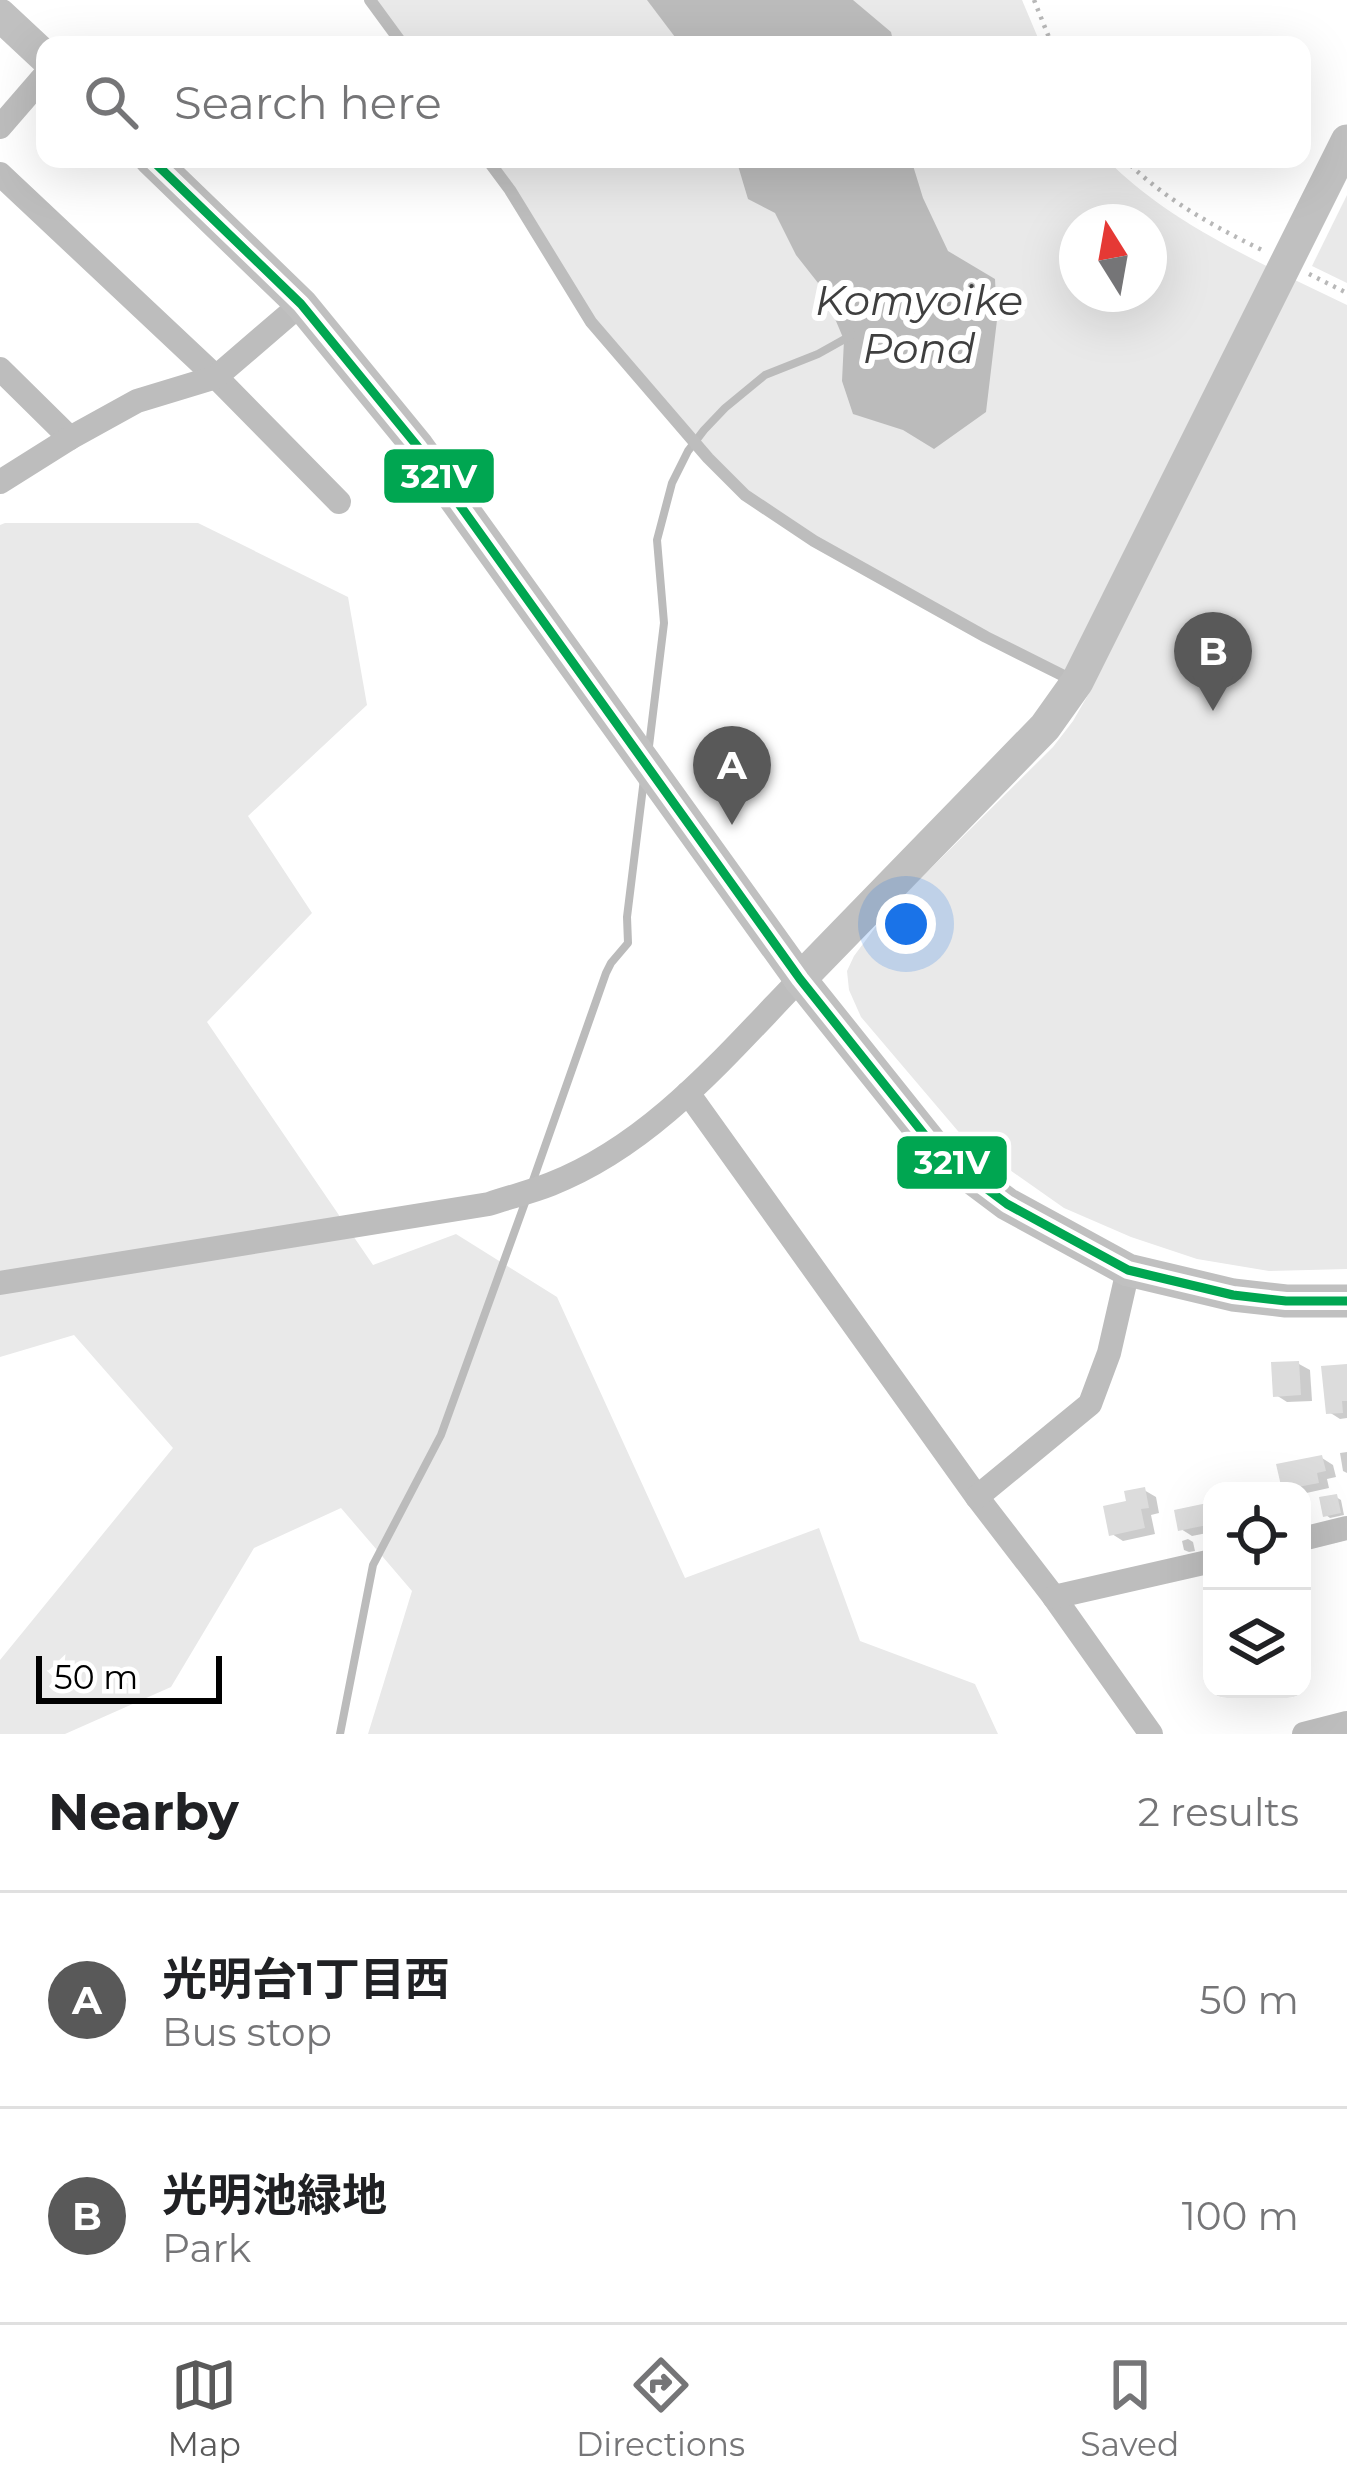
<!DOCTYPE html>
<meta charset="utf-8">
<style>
body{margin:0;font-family:Montserrat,"Noto Sans JP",sans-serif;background:#f2f2f2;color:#202124}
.controls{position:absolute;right:36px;bottom:36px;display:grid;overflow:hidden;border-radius:24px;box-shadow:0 12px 48px #0002}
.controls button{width:108px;height:108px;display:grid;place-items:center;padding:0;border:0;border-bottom:3px solid #e0e0e0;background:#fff;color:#202124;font:60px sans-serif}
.compass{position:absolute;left:1059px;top:204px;width:108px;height:108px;border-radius:50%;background:#fff;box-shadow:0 12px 48px #0002;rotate:349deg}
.scale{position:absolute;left:36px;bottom:30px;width:186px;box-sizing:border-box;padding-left:12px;border:6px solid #000;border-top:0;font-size:33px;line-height:42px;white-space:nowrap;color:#000;-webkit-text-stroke:9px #fff;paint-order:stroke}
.you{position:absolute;left:906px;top:924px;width:42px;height:42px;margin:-30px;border:9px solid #fff;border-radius:50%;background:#1a73e8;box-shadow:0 0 0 18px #1a73e833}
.badge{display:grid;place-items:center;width:78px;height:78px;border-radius:50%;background:#595959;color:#fff;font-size:39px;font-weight:700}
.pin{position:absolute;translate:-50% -99px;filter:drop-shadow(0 3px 6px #0008)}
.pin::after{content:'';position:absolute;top:63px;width:42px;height:36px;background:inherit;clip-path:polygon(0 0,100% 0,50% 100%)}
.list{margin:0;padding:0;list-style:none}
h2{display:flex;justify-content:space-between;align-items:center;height:156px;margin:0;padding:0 48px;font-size:51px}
h2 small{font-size:39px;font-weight:400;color:#757577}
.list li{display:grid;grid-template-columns:78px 1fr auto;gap:36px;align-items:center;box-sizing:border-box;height:216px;padding:0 48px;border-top:3px solid #e0e0e0}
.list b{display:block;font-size:45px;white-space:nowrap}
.list p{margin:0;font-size:39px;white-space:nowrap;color:#757577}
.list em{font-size:39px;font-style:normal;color:#757577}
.icon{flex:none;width:66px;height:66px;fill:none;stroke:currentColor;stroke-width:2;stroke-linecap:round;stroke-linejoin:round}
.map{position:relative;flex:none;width:1347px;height:1734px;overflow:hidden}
.search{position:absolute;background:#fff;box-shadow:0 12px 48px #0002;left:36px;right:36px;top:36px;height:132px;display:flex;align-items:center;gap:30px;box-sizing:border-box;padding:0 42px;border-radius:24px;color:#757577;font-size:45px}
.sheet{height:588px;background:#fff}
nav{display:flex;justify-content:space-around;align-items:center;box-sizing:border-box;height:168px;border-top:3px solid #e0e0e0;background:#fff;font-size:33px;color:#757577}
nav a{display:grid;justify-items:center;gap:6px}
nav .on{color:#595959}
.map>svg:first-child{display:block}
</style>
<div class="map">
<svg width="1347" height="1734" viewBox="0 0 1347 1734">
<rect width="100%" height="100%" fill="#fff"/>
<g fill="#e9e9e9" fill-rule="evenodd">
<path d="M370 0H1022L1041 45H403Z"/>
<path d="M487 159H1106C1174 227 1262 263 1347 305V1269L1269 1271 1197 1259 1131 1237 1064 1208 963 1137 861 1017 849 990 847 971 854 956 880 921 900 899 1053 747 1073 721 1092 688 986 637 745 495 591 322ZM1077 222H1149V294H1077Z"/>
<path d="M1347 195V283L1312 266Z"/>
<path d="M5 523H198L348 597 367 705 248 816 312 913 207 1022 373 1265 456 1234 557 1297 685 1578 819 1528 860 1641 975 1684 998 1734H368L412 1591 341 1508 254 1548 171 1687 65 1734H0V1660L173 1448 74 1335 0 1357V525Z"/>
</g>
<g fill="#bbb">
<path d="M647 0H853L891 32 894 45H681Z"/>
<path d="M736 159H911L923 198 948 251 995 279 997 320 986 412 934 449 903 430 853 414 842 381 844 340 822 288 796 255 775 213 748 199Z"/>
</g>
<g fill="#0003">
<path d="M1299 1364 1310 1370 1312 1401 1287 1402 1276 1395Z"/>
<path d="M1347 1367V1418L1340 1419 1329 1412Z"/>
<path d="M1347 1452V1473L1343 1471 1340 1453Z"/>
<path d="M1322 1458 1333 1465 1336 1477 1327 1479 1329 1488 1302 1494V1491L1285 1488Z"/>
<path d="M1144 1490 1156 1497 1159 1513 1151 1515 1155 1534 1123 1541 1112 1534 1130 1504Z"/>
<path d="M1336 1497 1341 1500 1344 1515 1330 1518 1326 1515Z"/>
<path d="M1212 1505V1532L1192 1536 1181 1529Z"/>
<path d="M1188 1539 1193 1542 1195 1551 1189 1552 1184 1550 1182 1541Z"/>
</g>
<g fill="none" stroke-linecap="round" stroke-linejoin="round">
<g stroke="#bbb" stroke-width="8">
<path d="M649 746 664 623 657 540 672 483 688 451 704 430 725 408 765 375 818 354 852 335"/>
<path d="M531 1186 606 973 611 963 628 943 627 917 644 779"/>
<path d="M340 1734 373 1565 441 1435 526 1200"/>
</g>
</g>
<g fill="#dcdcdc">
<path d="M1299 1361 1301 1395 1273 1397 1271 1362Z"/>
<path d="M1347 1364V1401H1342L1343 1413 1326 1414 1321 1366Z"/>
<path d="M1322 1455 1326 1471 1317 1473 1319 1483 1282 1490 1276 1464Z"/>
<path d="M1145 1487 1149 1508 1141 1509 1145 1528 1109 1536 1103 1506 1126 1501 1124 1491Z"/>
<path d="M1337 1494 1341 1513 1323 1517 1319 1497Z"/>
<path d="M1212 1502V1524L1178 1531 1174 1510Z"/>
</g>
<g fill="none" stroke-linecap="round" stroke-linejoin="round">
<g stroke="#b8b8b8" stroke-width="4.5" stroke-dasharray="3 6" stroke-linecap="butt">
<path d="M1034 0 1052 45"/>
<path d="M1124 159C1166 200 1209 224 1262 250"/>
<path d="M1309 274 1347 293"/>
</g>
<g stroke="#bdbdbd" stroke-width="12">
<path d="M370 0 403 45"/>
<path d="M487 159 510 190 591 322 708 458 745 495 814 541 986 637 1076 682"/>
</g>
<g stroke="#bdbdbd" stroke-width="24">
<path d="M0 127 45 75"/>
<path d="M0 174 216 377 339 502"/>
<path d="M0 369 70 438"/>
<path d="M0 482 70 438 137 401 216 377 301 304"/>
<path d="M688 1093 977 1497 1054 1597 1151 1734"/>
<path d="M0 1283 489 1204C509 1197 531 1192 551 1184 653 1144 726 1055 800 979"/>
<path d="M977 1497 1090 1404 1109 1353 1128 1270"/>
<path d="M1302 1539 1347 1528"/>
<path d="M1054 1597 1212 1561"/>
<path d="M1304 1734 1347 1723"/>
</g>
<g stroke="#c0c0c0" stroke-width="33">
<path d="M0 15 45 57"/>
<path d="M151 159 301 304 418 447 800 979 939 1153 1007 1204 1128 1270 1233 1295 1286 1301H1347"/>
<path d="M800 979 1045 727 1077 682 1347 141"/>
</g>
<g stroke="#fff" stroke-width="18">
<path id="bus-1" d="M151 159 301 304 418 447 800 979 939 1153 1007 1204 1128 1270 1233 1295 1286 1301H1347"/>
</g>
<use href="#bus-1" stroke="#00a651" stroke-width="9"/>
</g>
<g text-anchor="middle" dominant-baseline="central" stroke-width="12" stroke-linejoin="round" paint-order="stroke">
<g font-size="42" font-style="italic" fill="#3f3f3f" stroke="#fff">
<text x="919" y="300">Komyoike<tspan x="919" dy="48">Pond</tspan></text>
</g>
</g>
<g stroke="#fff" stroke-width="4.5">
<rect x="382" y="447" width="114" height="58" rx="12" fill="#00a651"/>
<rect x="895" y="1134" width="114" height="57" rx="12" fill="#00a651"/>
</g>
<g font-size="33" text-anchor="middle" font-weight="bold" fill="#fff">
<text x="439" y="488">321V</text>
<text x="952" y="1174">321V</text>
</g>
</svg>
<div class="controls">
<button><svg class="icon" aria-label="locate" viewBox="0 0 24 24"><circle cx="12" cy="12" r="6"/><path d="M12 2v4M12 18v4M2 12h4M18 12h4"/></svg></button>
<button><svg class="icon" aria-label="layers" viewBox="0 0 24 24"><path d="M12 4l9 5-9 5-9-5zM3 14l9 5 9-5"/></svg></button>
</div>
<svg class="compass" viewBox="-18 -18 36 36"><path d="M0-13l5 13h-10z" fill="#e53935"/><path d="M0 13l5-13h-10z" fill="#757577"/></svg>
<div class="scale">50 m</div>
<div class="you"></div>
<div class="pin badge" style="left:732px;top:825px">A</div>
<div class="pin badge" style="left:1213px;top:711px">B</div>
<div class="search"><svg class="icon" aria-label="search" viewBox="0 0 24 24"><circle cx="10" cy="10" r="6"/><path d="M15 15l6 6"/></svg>Search here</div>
</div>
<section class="sheet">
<h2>Nearby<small>2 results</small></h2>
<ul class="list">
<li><span class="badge">A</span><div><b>光明台1丁目西</b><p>Bus stop</p></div><em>50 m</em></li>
<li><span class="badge">B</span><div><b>光明池緑地</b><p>Park</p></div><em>100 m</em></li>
</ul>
</section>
<nav>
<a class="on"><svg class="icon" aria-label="map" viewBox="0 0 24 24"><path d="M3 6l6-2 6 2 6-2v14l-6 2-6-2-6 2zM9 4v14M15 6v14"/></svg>Map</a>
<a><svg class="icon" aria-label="directions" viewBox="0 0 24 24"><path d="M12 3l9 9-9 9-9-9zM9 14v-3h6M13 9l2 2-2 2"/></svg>Directions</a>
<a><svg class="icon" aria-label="saved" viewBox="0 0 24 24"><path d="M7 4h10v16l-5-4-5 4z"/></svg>Saved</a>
</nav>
